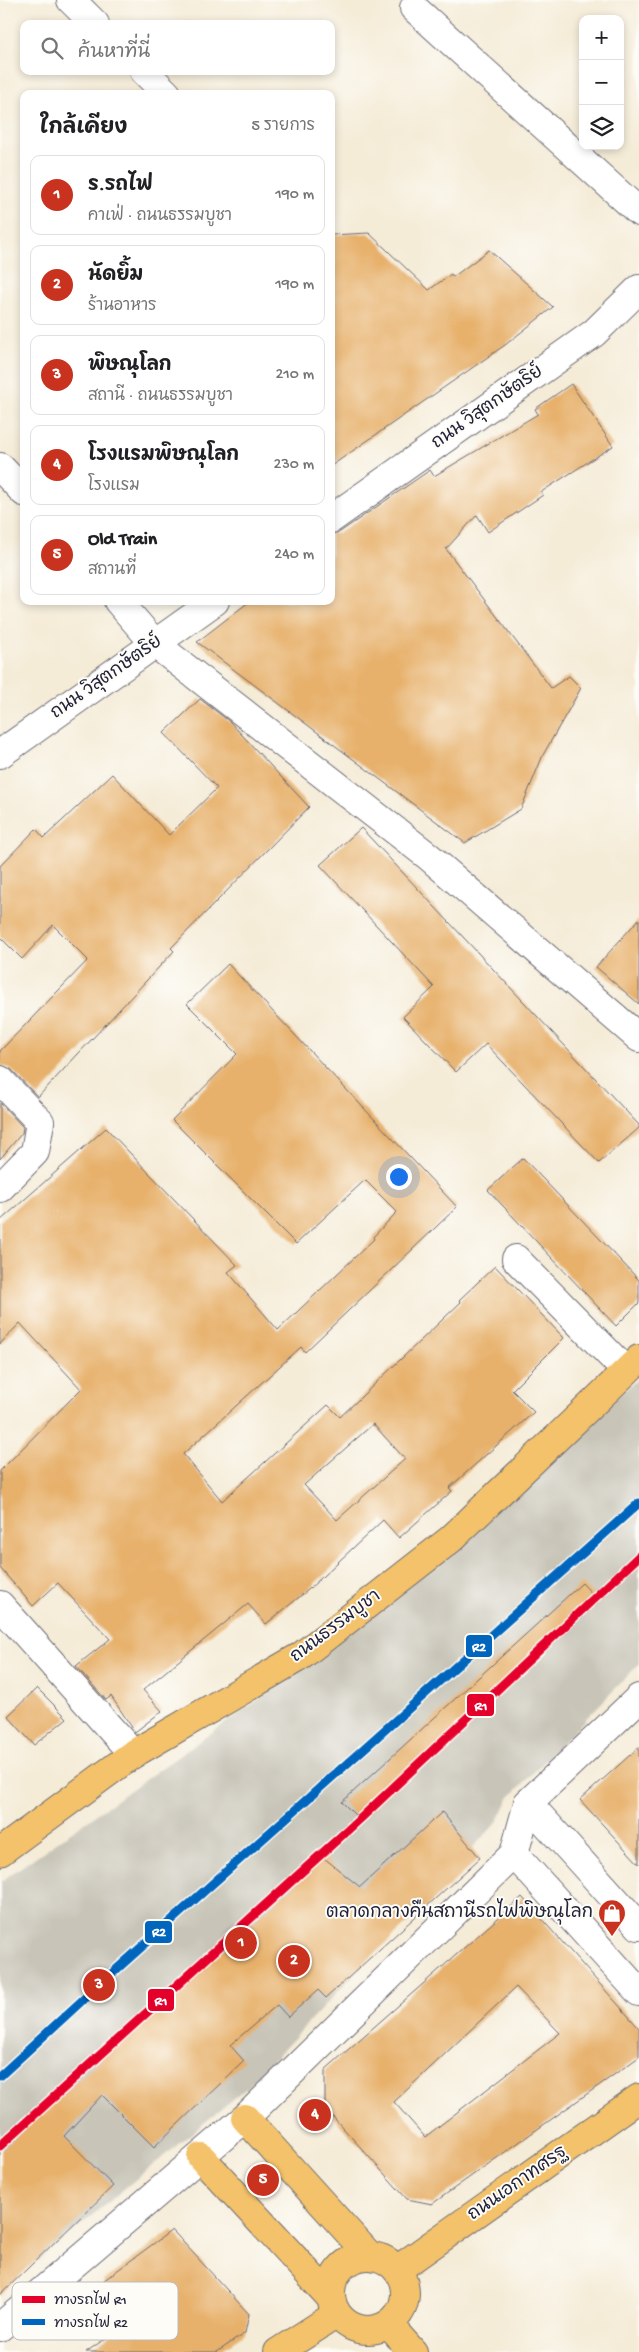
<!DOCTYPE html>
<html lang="th">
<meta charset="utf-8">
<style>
body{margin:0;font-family:"Gochi Hand","Playpen Sans Thai",sans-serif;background:#f2f2f2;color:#202124}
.controls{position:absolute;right:15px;top:15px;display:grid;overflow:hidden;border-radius:10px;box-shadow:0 2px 8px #0003}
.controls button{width:45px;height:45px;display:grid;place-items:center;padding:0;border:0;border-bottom:1px solid #e0e0e0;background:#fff;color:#202124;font:25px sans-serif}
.you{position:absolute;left:398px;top:1176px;width:18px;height:18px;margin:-12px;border:4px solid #fff;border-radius:50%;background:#1a73e8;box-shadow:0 0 0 8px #1a73e833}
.badge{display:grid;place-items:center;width:32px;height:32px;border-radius:50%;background:#c8321e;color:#fff;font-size:16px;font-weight:700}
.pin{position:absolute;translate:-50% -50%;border:2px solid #fff;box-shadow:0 1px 5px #0006}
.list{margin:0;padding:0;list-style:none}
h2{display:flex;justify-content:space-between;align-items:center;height:65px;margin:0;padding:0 20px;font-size:21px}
h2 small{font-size:16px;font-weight:400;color:#757577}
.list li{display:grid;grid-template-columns:32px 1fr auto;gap:15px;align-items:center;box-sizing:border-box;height:80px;margin:0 10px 10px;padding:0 10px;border:1px solid #e0e0e0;border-radius:10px}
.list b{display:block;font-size:19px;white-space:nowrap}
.list p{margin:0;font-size:16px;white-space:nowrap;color:#757577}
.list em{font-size:16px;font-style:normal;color:#757577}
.icon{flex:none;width:28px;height:28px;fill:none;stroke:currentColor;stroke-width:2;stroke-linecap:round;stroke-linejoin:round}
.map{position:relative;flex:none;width:639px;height:2352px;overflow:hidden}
.search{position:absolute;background:#fff;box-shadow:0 2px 8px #0003;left:20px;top:20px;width:315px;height:55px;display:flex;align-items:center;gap:12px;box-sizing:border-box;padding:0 18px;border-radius:10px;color:#757577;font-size:19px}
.panel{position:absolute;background:#fff;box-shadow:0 2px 8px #0003;left:20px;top:90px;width:315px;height:515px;border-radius:10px}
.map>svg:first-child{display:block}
</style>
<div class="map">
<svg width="639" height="2352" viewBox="0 0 639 2352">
<rect width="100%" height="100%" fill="#fdfcf7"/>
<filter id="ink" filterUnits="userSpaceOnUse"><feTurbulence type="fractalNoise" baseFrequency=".02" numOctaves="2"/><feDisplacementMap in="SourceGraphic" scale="10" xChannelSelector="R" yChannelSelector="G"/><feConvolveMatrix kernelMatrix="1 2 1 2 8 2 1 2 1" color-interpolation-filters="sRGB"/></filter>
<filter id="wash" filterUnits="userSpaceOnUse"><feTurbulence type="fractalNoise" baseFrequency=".0096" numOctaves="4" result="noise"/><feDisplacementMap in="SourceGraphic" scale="20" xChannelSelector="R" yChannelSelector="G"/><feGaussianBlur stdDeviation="1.12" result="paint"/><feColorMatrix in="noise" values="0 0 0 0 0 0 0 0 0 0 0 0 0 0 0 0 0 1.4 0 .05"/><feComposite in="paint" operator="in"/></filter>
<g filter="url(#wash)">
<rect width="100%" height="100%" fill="#f5ecd8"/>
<path fill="#c8c4b8" d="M639 1378V1664L509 1798 498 1821 249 2086 0 2291V1882L282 1683Z"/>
<g id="blocks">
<g fill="#e7b16c" fill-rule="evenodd">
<path d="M369 233 429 290 451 274 453 277 489 250 553 307 505 345 331 466V235Z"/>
<path d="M571 384 613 446 541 492 543 495 488 532 477 515 446 549 551 688 569 676 581 688 543 755 521 809 465 843 197 642 250 601H331V534L340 532 430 470 434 476 538 414 535 409Z"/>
<path d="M200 699 230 722 309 807 171 948 174 951 38 1097 11 1069 0 1065V1051L88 960 53 925 22 959 0 937V866L36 829 44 838 112 774 169 835 217 788 164 733Z"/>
<path d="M361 828 639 1125V1128L599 1163 486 1044 456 1072 403 1017 434 987 320 865Z"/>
<path d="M639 919V1004L596 967Z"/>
<path d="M228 964 457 1207 305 1352 301 1347 183 1454 222 1501 328 1405 340 1417 461 1302 459 1300 495 1266 564 1338 512 1390 534 1412 449 1488 452 1491 399 1538 383 1520 308 1590 266 1624 248 1604 143 1690 162 1711 135 1732 111 1696 106 1700 76 1666 110 1639 58 1583 33 1606 0 1568V1471L81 1389 20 1323 0 1344V1221L106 1128 237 1265 228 1272 278 1330 374 1239 373 1237 397 1212 365 1180 296 1244 172 1120 237 1054 187 1004ZM373 1424 405 1459 337 1520 304 1485Z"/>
<path d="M0 1103 23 1127 22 1133 0 1159Z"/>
<path d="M523 1158 639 1280V1303L616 1326 488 1190Z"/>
<path d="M582 1583 595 1597 360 1820 342 1802Z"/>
<path d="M37 1688 67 1718 34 1745 8 1716Z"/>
<path d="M639 1747V1864L580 1800Z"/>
<path d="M442 1812 480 1858 326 1998 318 1990 288 2017 277 2005 230 2045 244 2061 154 2147 102 2095 64 2136 113 2186 0 2295V2151L324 1858 360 1887Z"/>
<path d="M522 1897 639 2028V2057L432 2204 407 2199 325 2108V2070ZM516 1987 560 2033 425 2137 394 2102Z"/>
<path d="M172 2230 249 2314 245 2333 217 2352H86L132 2320 103 2281Z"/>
</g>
</g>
</g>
<g filter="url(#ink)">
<use href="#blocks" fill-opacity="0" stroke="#6c6972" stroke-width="1"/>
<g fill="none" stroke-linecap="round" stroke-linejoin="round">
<g stroke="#6c6972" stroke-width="30">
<g id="minor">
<path d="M71 0 95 24"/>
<path d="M414 8 639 212"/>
<path d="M144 71 167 94"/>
<path d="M0 467 24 492"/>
<path d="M331 519 594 333 639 289"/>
<path d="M118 601 155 644 428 856 639 1038"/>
<path d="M0 754 215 601"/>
<path d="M0 1080 40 1122 35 1152 0 1188"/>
<path d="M516 1259 626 1371"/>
<path d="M0 1605 133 1754"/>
<path d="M528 1803 639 1926"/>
<path d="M514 1854 639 1992"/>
<path d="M0 2327 245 2118 514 1854 528 1803 639 1698"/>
</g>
</g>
<g stroke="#6c6972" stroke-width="30">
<g id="major">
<path d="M0 1852 133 1754 301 1656 451 1539 639 1359"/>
<path d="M245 2118 369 2255"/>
<path d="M201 2157 331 2298"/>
<circle cx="368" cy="2293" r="37"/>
<path d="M398 2269 639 2098"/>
<path d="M389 2325 413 2352"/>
<path d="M278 2352 337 2314"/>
</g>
</g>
<use href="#minor" stroke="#fff" stroke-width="28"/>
<use href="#major" stroke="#f3c26a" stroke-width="28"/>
<g stroke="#fdfcf7" stroke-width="12">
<path id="rail-1" d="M0 2146 361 1818 639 1556"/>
</g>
<g stroke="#fdfcf7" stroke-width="12">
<path id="rail-2" d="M0 2076 99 1985 639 1503"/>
</g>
<use href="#rail-1" stroke="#e4002b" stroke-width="9"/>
<use href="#rail-2" stroke="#0065bd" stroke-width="9"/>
</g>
</g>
<defs>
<g id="shop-pin" transform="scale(1.4375)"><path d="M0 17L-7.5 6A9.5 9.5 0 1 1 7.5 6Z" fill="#c8321e" stroke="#fdfcf7"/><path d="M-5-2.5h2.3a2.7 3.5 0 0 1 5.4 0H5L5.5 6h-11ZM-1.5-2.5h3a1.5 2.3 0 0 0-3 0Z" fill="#fff"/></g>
</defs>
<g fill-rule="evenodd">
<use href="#shop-pin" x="612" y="1913"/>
</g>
<g text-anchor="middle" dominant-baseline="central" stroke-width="4" stroke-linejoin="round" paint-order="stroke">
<g font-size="18" fill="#22223b" stroke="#fdfcf7">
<text transform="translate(488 408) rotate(-35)">ถนน วิสุตกษัตริย์</text>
<text transform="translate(107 678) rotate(-35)">ถนน วิสุตกษัตริย์</text>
<text transform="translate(336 1627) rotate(-37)">ถนนธรรมบูชา</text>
<text transform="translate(518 2184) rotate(-35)">ถนนเอกาทศรฐ</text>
</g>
<g font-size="18" fill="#22223b" stroke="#fdfcf7" text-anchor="end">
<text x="593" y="1913">ตลาดกลางคืนสถานีรถไฟพิษณุโลก</text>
</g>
</g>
<rect x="12" y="2282" width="166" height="58" rx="8" fill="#fdfcf7" stroke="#bbbbbf" stroke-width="1"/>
<rect x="22" y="2296" width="23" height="7" fill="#e4002b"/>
<rect x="22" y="2319" width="23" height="6" fill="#0065bd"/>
<g font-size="14" fill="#22223b">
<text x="54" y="2304">ทางรถไฟ R1</text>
<text x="54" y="2327">ทางรถไฟ R2</text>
</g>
<g stroke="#fdfcf7" stroke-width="2">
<rect x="465" y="1634" width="28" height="24" rx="5" fill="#0065bd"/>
<rect x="466" y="1693" width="29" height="24" rx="5" fill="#e4002b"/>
<rect x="144" y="1920" width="29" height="24" rx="5" fill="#0065bd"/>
<rect x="147" y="1988" width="28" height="24" rx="5" fill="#e4002b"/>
</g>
<g font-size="14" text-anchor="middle" font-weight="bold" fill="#fff">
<text x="479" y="1651">R2</text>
<text x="481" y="1710">R1</text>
<text x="159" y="1936">R2</text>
<text x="161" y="2005">R1</text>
</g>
</svg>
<div class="controls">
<button>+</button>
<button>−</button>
<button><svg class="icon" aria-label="layers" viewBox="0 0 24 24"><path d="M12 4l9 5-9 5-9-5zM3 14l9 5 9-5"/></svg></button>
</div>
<div class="you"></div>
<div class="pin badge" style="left:241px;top:1943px">1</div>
<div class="pin badge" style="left:294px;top:1961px">2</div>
<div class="pin badge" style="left:99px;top:1985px">3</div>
<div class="pin badge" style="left:315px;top:2115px">4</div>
<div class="pin badge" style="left:263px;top:2180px">5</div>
<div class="search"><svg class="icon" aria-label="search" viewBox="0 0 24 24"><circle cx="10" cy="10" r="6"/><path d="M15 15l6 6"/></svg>ค้นหาที่นี่</div>
<section class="panel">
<h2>ใกล้เคียง<small>5 รายการ</small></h2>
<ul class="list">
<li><span class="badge">1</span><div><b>ร.รถไฟ</b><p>คาเฟ่ · ถนนธรรมบูชา</p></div><em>190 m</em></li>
<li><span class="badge">2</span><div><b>นัดยิ้ม</b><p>ร้านอาหาร</p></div><em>190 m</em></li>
<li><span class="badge">3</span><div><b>พิษณุโลก</b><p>สถานี · ถนนธรรมบูชา</p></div><em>210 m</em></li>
<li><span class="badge">4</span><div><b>โรงแรมพิษณุโลก</b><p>โรงแรม</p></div><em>230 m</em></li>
<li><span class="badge">5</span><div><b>Old Train</b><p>สถานที่</p></div><em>240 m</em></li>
</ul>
</section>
</div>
